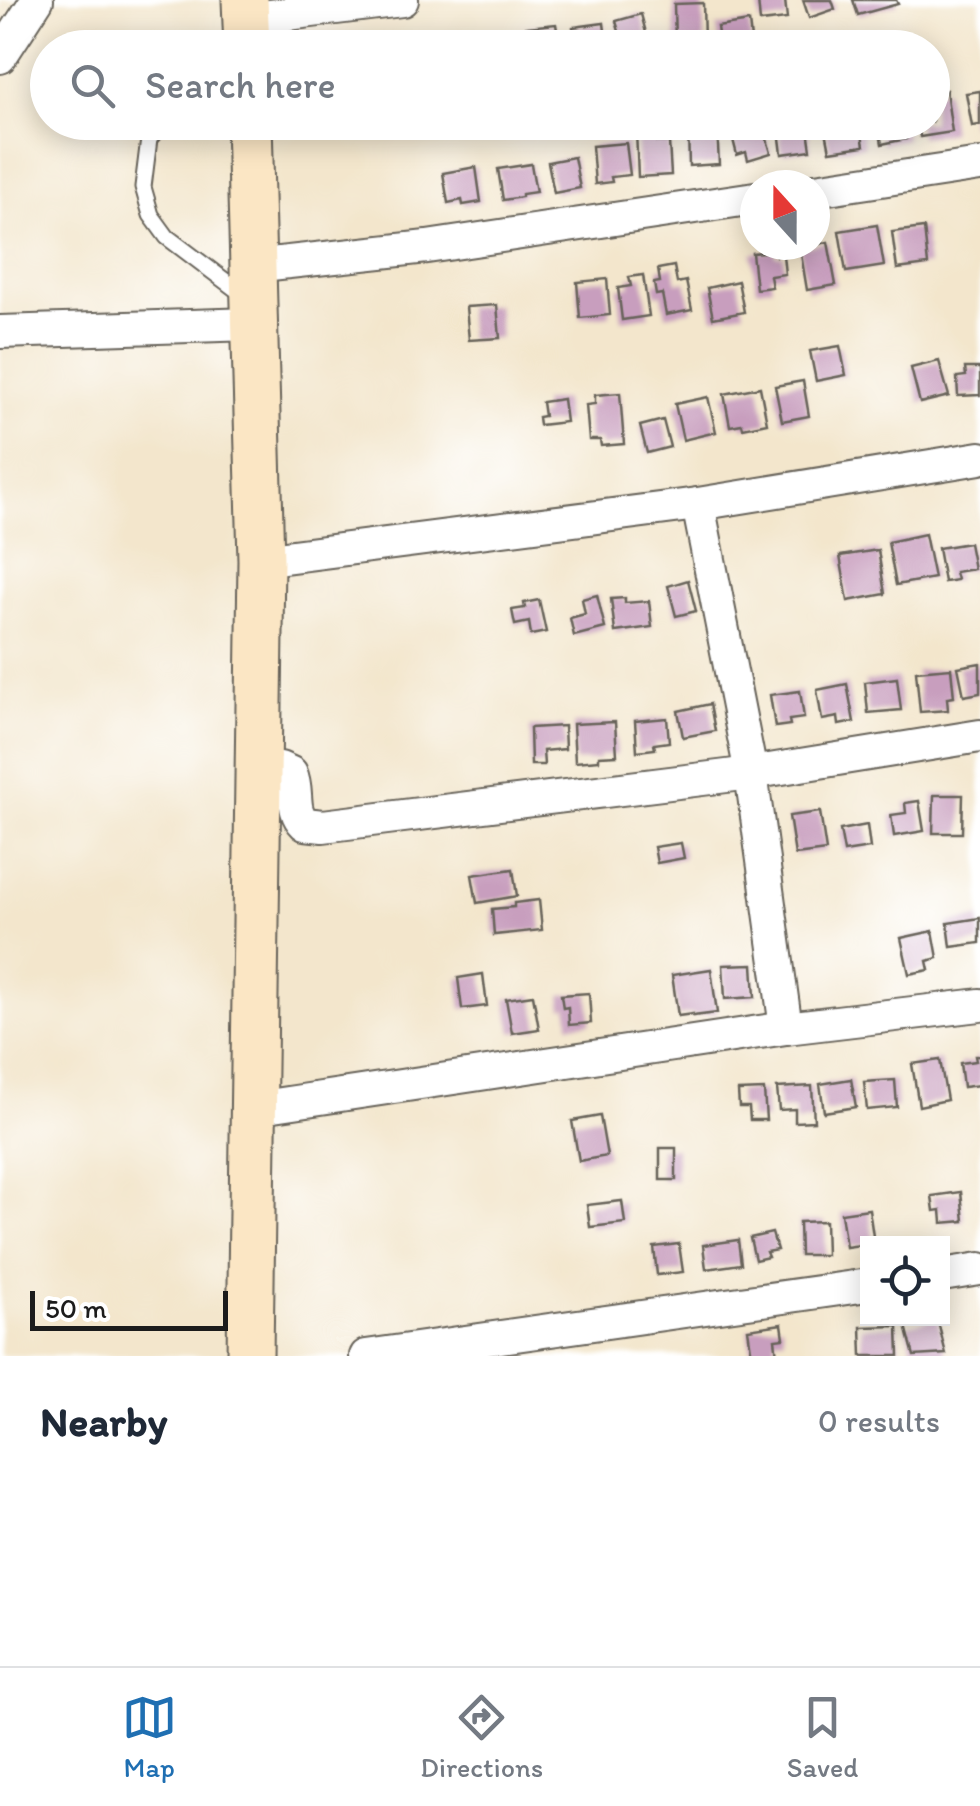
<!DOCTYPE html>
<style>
body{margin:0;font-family:Itim,sans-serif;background:#f2f2f3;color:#1f2937}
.controls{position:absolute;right:30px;bottom:30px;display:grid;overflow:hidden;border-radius:0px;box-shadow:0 5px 25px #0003}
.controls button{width:90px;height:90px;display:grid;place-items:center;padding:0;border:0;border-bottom:2px solid #e0e1e3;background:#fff;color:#1f2937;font:50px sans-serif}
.compass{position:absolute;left:740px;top:170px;width:90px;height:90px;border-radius:50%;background:#fff;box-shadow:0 5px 25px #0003;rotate:339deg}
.scale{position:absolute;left:30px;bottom:25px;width:198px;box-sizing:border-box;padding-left:10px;border:5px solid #1c1c1c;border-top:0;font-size:28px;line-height:35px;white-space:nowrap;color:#1c1c1c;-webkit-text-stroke:8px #fff;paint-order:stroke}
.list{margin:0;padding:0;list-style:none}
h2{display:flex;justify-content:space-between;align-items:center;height:130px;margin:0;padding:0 40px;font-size:42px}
h2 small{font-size:32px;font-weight:400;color:#747a83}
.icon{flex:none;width:55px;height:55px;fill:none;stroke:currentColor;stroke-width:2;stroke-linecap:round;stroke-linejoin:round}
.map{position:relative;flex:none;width:980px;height:1356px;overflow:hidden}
.search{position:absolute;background:#fff;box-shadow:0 5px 25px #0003;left:30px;right:30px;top:30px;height:110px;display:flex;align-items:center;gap:25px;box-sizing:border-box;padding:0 35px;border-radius:55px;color:#747a83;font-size:38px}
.sheet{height:310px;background:#fff}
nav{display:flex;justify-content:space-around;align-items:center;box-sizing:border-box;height:140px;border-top:2px solid #e0e1e3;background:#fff;font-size:28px;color:#747a83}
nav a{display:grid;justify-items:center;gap:5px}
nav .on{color:#1f6fb2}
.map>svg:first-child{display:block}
</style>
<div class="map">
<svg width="980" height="1356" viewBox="0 0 980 1356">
<rect width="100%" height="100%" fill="#fff"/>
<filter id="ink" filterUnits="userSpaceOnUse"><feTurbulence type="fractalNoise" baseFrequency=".01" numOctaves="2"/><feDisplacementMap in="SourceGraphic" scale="20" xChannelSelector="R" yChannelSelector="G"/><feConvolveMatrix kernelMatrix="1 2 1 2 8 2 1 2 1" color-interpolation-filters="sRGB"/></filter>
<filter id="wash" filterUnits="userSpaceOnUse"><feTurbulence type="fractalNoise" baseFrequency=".0048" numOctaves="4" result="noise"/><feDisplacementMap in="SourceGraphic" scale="40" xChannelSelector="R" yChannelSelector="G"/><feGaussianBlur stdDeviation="2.25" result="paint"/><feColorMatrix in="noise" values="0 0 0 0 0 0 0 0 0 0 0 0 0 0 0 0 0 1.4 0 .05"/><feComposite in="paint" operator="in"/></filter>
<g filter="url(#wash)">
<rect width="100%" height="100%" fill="#f3e6cc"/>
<g id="blocks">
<g fill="#c89ebe">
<path d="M758 0H785L787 19 760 22Z"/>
<path d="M803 0H832L835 9 809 18Z"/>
<path d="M853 0H896L898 4 858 15Z"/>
<path d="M703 3 704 42 675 43 674 4Z"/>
<path d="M641 14 649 44 638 48H624L616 21Z"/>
<path d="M749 22 752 48H720L717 27Z"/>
<path d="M604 23 607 48H575L573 27Z"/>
<path d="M556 24 560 48H528L526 27Z"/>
<path d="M454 33 455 48H420L419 37Z"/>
<path d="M946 90 952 132 920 137 918 122H932V92Z"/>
<path d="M980 91V125L972 126 966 93Z"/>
<path d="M735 122H762L771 153 748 160 746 152 737 155 729 124Z"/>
<path d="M778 122H807L811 150 782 154Z"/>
<path d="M846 122H860L864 146 830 151 825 126Z"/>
<path d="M878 122H903L906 139 882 144Z"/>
<path d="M717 127 719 164 689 166 688 129Z"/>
<path d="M657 130V142H669L671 175 638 177 636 131Z"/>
<path d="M626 143 630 175 611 177 612 182 595 184 592 146Z"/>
<path d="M574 157 580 188 554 193 548 162Z"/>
<path d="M531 164 536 192 522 194V197L503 200 498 169Z"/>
<path d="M476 167 481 202 463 205 462 200 448 203 443 173Z"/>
<path d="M877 225 884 266 846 272 839 231Z"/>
<path d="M924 228 928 265 897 269 892 232Z"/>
<path d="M828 242 836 285 807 290 800 248Z"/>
<path d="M775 251 776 256 783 255 785 274 770 276 772 287 756 289 752 253Z"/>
<path d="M674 266 677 283 686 281 692 310 666 315 662 294 656 295 654 283 660 282 658 269Z"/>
<path d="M643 275 649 316 622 320 618 288 631 286 629 277Z"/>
<path d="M607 279 610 315 580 318 577 282Z"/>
<path d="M738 281 744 312 713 318 707 288Z"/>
<path d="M497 305 500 338 469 340 466 307Z"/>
<path d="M840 346 846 375 816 381 810 351Z"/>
<path d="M939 361 949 396 920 403 911 368Z"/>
<path d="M965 368H980V395L958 396 957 377 966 376Z"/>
<path d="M803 381 809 416 782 421 775 386Z"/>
<path d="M760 387 767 423 743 428 742 424 730 426 724 394Z"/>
<path d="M620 393 624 444 601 446 600 440H589L586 405 595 404V395Z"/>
<path d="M708 397 716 432 683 440 675 404Z"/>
<path d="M563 399 566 422 539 425 538 417 544 416 542 402Z"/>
<path d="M663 420 670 447 647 453 640 426Z"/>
<path d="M925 534 934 578 896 585 888 542Z"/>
<path d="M969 543 974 569 955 572 957 580 944 582 938 548Z"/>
<path d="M878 550 885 594 848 601 840 556Z"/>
<path d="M688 580 696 611 676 616 668 586Z"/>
<path d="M597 595 605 628 574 636 570 618 585 614 582 599Z"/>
<path d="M625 598V603L649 601 652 627 615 632 611 599Z"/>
<path d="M539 600 546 632 531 635 529 622 515 625 512 610 525 608 524 603Z"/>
<path d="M980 663V693L964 696 958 667Z"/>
<path d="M951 668 954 697 947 698 948 710 920 712 916 671Z"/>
<path d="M897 678 901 710 868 713 865 682Z"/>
<path d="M847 684 854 722 839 725 838 717 822 720 817 690Z"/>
<path d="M800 691 804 718 789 720 790 725 775 727 770 695Z"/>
<path d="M710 704 715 731 683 737 678 711Z"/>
<path d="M667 718 669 742 654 744 655 749 637 751 635 721Z"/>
<path d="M615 722 617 755 599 756V760L575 762 573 724Z"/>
<path d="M564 726 565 749 543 751 544 765H531L530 728Z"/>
<path d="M934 795H963L962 833H933Z"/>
<path d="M919 801 924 831 894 836 891 815 906 813 905 803Z"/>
<path d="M820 812 826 851 795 855 789 816Z"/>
<path d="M867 825 870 848 844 852 840 830Z"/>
<path d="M681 843 684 858 657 863 654 847Z"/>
<path d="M513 869 517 896 477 903 472 875Z"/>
<path d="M539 900 542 930 494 935 492 909 514 907V903Z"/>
<path d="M980 918V943L951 947 948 923Z"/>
<path d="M933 931 938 958 927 961 929 970 909 974 901 938Z"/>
<path d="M753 964 755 997 725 999 723 965Z"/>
<path d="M711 969 717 1013 693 1016V1014L678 1016 672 975Z"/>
<path d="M483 974 487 1006 462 1009 458 978Z"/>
<path d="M589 993 591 1023 569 1025 568 1007 563 1008 561 995Z"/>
<path d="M533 995 539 1029 512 1033 506 999Z"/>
<path d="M975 1056H980V1085L963 1087 960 1063 976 1061Z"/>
<path d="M940 1060 947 1100 919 1106 912 1064Z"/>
<path d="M851 1079 856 1107 824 1112 820 1084Z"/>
<path d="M895 1080 897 1107 867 1110 864 1082Z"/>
<path d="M812 1086 814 1121 795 1122V1109L779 1110 777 1088Z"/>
<path d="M764 1090 766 1120H750L749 1107H739L738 1091Z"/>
<path d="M600 1116 607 1156 579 1161 572 1121Z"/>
<rect x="660" y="1148" width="16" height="32"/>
<path d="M961 1192 964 1221 942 1223 941 1210 934 1211 932 1196Z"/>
<path d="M622 1201 625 1223 590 1227 587 1205Z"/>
<path d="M869 1209 874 1243 846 1247 841 1213Z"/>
<path d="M825 1221 826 1255H800L799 1222Z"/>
<path d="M772 1233 777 1250 766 1252 768 1257 755 1260 750 1238Z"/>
<path d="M738 1240 741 1264 706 1269 703 1245Z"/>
<path d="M679 1244 683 1272 657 1275 654 1247Z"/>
<path d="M937 1318 946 1354 914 1356 906 1326Z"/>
<path d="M782 1324 784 1338 775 1339 777 1356H752L748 1329Z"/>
<path d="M898 1326 899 1356H862L861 1327Z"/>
</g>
</g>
</g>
<g filter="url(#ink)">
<use href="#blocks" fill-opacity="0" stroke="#67635a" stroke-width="2.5"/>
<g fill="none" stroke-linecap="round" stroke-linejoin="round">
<g stroke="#67635a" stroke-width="19">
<path id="lane" d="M163 122 149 139 143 187 151 215 167 237 245 296"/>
</g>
<g stroke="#67635a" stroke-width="36">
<g id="street">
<path d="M246 19 402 0"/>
<path d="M0 57 37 0"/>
<path d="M815 190 980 165"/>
<path d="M252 266 427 247 755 198"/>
<path d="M0 332 253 324"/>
<path d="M698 504 751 773 786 1028"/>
<path d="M261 560 698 504 980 458"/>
<path d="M259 765 280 768 291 773C299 791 290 810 305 824L323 826 751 773 980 736"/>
<path d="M254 1108 786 1028 980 1005"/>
<path d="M942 1275 980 1269"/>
<path d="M366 1356 868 1285"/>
</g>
</g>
<g stroke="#67635a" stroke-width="49">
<g id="secondary">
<path d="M245 0 247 48"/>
<path d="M249 122 261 560 250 1356"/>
</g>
</g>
<use href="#lane" stroke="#fff" stroke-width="15"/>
<use href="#street" stroke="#fff" stroke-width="32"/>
<use href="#secondary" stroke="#fbe6c4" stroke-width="45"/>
</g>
</g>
</svg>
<div class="controls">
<button><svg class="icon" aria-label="locate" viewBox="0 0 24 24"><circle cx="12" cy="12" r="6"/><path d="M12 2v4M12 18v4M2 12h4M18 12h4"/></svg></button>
</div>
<svg class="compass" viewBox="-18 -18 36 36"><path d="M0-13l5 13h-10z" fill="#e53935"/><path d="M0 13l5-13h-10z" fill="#747a83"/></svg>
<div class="scale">50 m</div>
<div class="search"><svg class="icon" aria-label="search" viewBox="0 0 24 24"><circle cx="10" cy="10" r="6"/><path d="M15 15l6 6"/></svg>Search here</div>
</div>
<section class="sheet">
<h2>Nearby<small>0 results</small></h2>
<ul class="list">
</ul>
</section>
<nav>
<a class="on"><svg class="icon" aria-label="map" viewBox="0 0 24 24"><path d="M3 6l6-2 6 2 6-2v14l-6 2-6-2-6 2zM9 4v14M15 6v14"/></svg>Map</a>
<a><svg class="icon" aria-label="directions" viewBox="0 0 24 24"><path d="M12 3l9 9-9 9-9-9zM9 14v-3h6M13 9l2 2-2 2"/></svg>Directions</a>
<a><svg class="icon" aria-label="saved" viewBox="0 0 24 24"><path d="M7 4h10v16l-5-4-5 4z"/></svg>Saved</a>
</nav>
